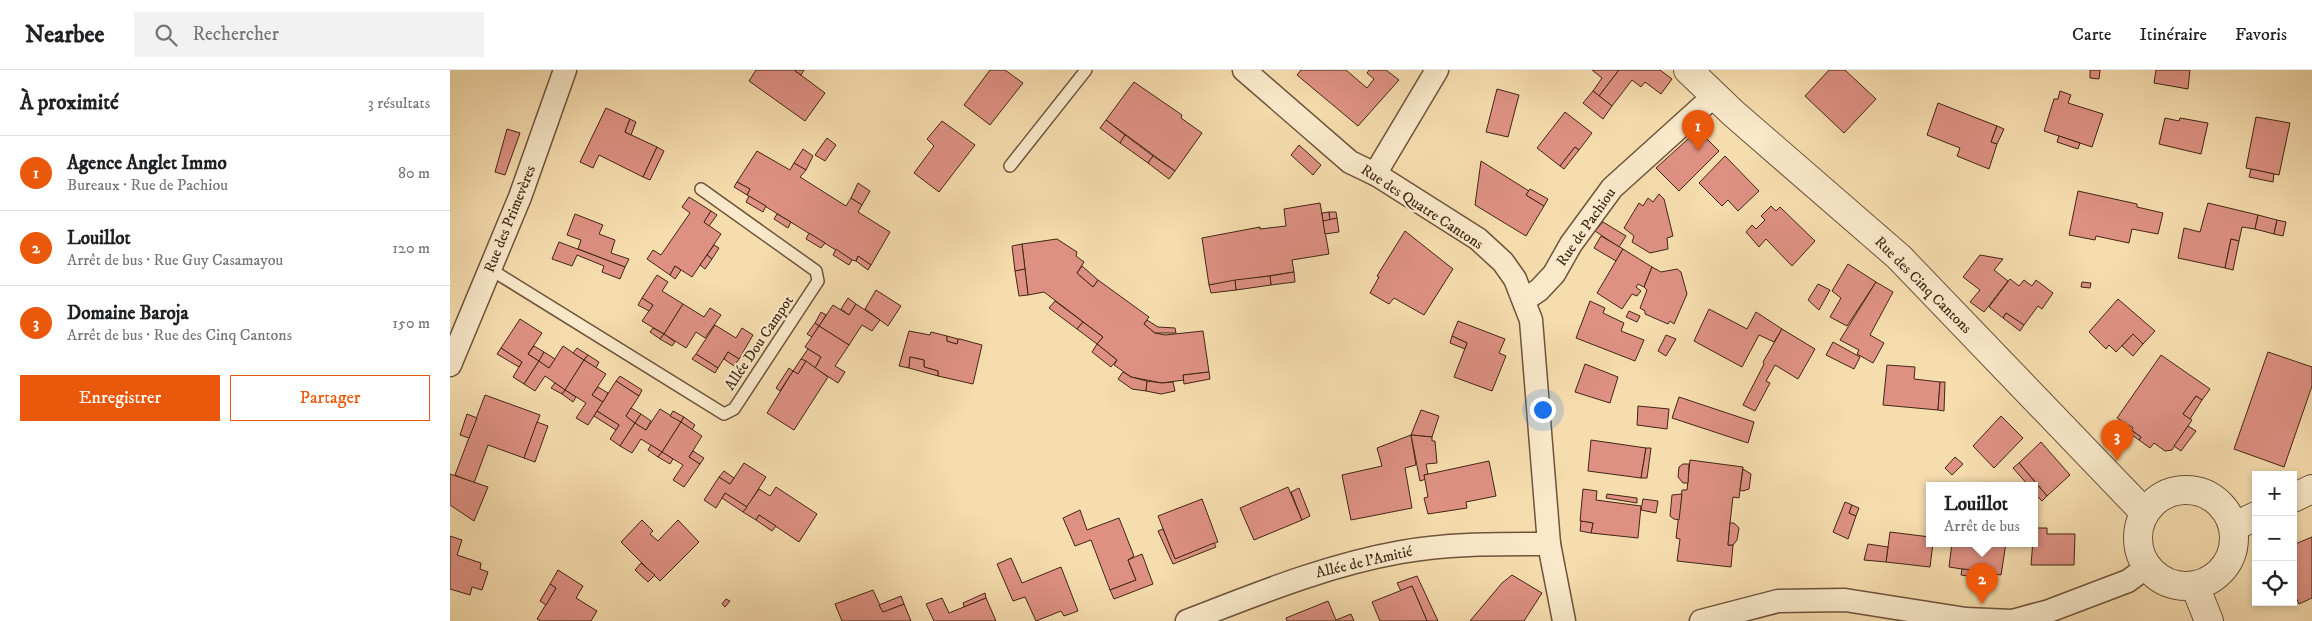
<!DOCTYPE html>
<html lang="fr">
<meta charset="utf-8">
<style>
body{margin:0;font-family:"IM FELL DW Pica",serif;background:#f2f2f2;color:#202124}
.controls{position:absolute;right:15px;bottom:15px;display:grid;overflow:hidden;border-radius:0px;box-shadow:0 2px 8px #0003}
.controls button{width:45px;height:45px;display:grid;place-items:center;padding:0;border:0;border-bottom:1px solid #e0e0e0;background:#fff;color:#202124;font:25px sans-serif}
.you{position:absolute;left:1092px;top:339px;width:18px;height:18px;margin:-12px;border:4px solid #fff;border-radius:50%;background:#1a73e8;box-shadow:0 0 0 8px #1a73e833}
.badge{display:grid;place-items:center;width:32px;height:32px;border-radius:50%;background:#ea580c;color:#fff;font-size:16px;font-weight:700}
.pin{position:absolute;translate:-50% -41px;filter:drop-shadow(0 1px 2px #0008)}
.pin::after{content:'';position:absolute;top:26px;width:18px;height:15px;background:inherit;clip-path:polygon(0 0,100% 0,50% 100%)}
.popup{position:absolute;left:1476px;top:412px;width:112px;height:65px;box-sizing:border-box;display:grid;place-content:center;border-radius:0px;background:#fff;filter:drop-shadow(0 1px 4px #0005);font-size:16px;white-space:nowrap;color:#757577}
.popup b{font-size:19px;color:#202124}
.popup::after{content:'';position:absolute;left:50%;top:100%;margin-left:-10px;border:10px solid transparent;border-top-color:#fff}
.list{margin:0;padding:0;list-style:none}
h2{display:flex;justify-content:space-between;align-items:center;height:65px;margin:0;padding:0 20px;font-size:21px}
h2 small{font-size:16px;font-weight:400;color:#757577}
.list li{display:grid;grid-template-columns:32px 1fr auto;gap:15px;align-items:center;box-sizing:border-box;height:75px;padding:0 20px;border-top:1px solid #e0e0e0}
.list b{display:block;font-size:19px;white-space:nowrap}
.list p{margin:0;font-size:16px;white-space:nowrap;color:#757577}
.list em{font-size:16px;font-style:normal;color:#757577}
.actions{display:flex;gap:10px;padding:15px 20px}
.actions a{flex:1;padding:11px 0;border:1px solid #ea580c;border-radius:0px;text-align:center;font-size:18px;color:#ea580c}
.actions .main{background:#ea580c;color:#fff}
.icon{flex:none;width:28px;height:28px;fill:none;stroke:currentColor;stroke-width:2;stroke-linecap:round;stroke-linejoin:round}
.map{position:relative;flex:none;width:1862px;height:551px;overflow:hidden}
header{display:flex;align-items:center;gap:30px;box-sizing:border-box;height:70px;padding:0 25px;background:#fff;border-bottom:1px solid #e0e0e0}
header strong{font-size:24px}
nav{display:flex;gap:28px;margin-inline-start:auto;font-size:18px}
.search{width:350px;height:45px;background:#f2f2f2;display:flex;align-items:center;gap:12px;box-sizing:border-box;padding:0 18px;border-radius:0px;color:#757577;font-size:19px}
main{display:flex}
aside{flex:1;background:#fff}
.map>svg:first-child{display:block}
</style>
<header>
<strong>Nearbee</strong>
<div class="search"><svg class="icon" aria-label="search" viewBox="0 0 24 24"><circle cx="10" cy="10" r="6"/><path d="M15 15l6 6"/></svg>Rechercher</div>
<nav><a>Carte</a><a>Itinéraire</a><a>Favoris</a></nav>
</header>
<main>
<aside>
<h2>À proximité<small>3 résultats</small></h2>
<ul class="list">
<li><span class="badge">1</span><div><b>Agence Anglet Immo</b><p>Bureaux · Rue de Pachiou</p></div><em>80 m</em></li>
<li><span class="badge">2</span><div><b>Louillot</b><p>Arrêt de bus · Rue Guy Casamayou</p></div><em>120 m</em></li>
<li><span class="badge">3</span><div><b>Domaine Baroja</b><p>Arrêt de bus · Rue des Cinq Cantons</p></div><em>150 m</em></li>
</ul>
<div class="actions"><a class="main">Enregistrer</a><a>Partager</a></div>
</aside>
<div class="map">
<svg width="1862" height="551" viewBox="0 0 1862 551">
<rect width="100%" height="100%" fill="#f6ddae"/>
<filter id="stains"><feTurbulence type="fractalNoise" baseFrequency=".004" numOctaves="4"/><feColorMatrix values="0 0 0 0 .2 0 0 0 0 .09 0 0 0 0 .02 0 0 0 .5 -.17"/></filter>
<radialGradient id="worn" r=".72"><stop offset=".6" stop-color="#630" stop-opacity="0"/><stop offset="1" stop-color="#630" stop-opacity=".3"/></radialGradient>
<g fill="#de9183" stroke="#422515">
<path d="M306 0H344L375 23 355 51 299 11Z"/>
<path d="M344 0H354L351 5Z"/>
<path d="M540 0H555L573 13 540 55 514 35Z"/>
<path d="M851 0H896L917 18 924 9 917 3 919 0H936L949 10 908 56 847 5Z"/>
<path d="M1142 0H1169L1149 26 1143 21 1152 8Z"/>
<path d="M1169 0H1210L1222 9 1211 24 1195 12 1191 17 1182 10 1162 36 1149 26Z"/>
<path d="M1379 0H1395L1426 29 1394 63 1355 26Z"/>
<path d="M1640 0H1650L1649 9 1640 8Z"/>
<path d="M1706 0H1740L1738 19 1704 13Z"/>
<path d="M684 12 732 45 731 48 752 63 725 101 656 50Z"/>
<path d="M1047 19 1069 25 1058 67 1036 62Z"/>
<path d="M1143 21 1162 36 1153 49 1133 33Z"/>
<path d="M1610 21 1621 25 1618 33 1653 44 1642 77 1594 61 1604 29H1608Z"/>
<path d="M1488 33 1547 56 1541 72 1547 74 1539 99 1507 86 1510 78 1477 65Z"/>
<path d="M156 38 180 49 175 62 207 77 193 107 149 85 143 98 130 92Z"/>
<path d="M1115 42 1142 63 1129 80 1125 77 1110 96 1087 78Z"/>
<path d="M1806 47 1840 53 1829 105 1796 98Z"/>
<path d="M1715 48 1729 51 1730 48 1758 53 1751 84 1709 74Z"/>
<path d="M180 49 186 52 181 65 175 62Z"/>
<path d="M656 50 675 65 670 73 650 58Z"/>
<path d="M492 51 525 75 489 122 464 103 484 76 477 69Z"/>
<path d="M1547 56 1554 59 1547 74 1541 72Z"/>
<path d="M57 59 70 63 55 105 45 102Z"/>
<path d="M1248 60 1269 81 1229 121 1206 98Z"/>
<path d="M675 65 703 86 698 93 670 73Z"/>
<path d="M1609 66 1630 73 1628 79 1607 72Z"/>
<path d="M377 68 386 75 375 91 365 85Z"/>
<path d="M849 75 871 95 863 105 841 85Z"/>
<path d="M207 77 214 81 200 110 193 107Z"/>
<path d="M1125 77 1129 80 1114 99 1110 96Z"/>
<path d="M353 79 363 86 356 100 344 93Z"/>
<path d="M307 81 340 100 344 93 356 100 350 107 396 136 401 128 412 135 408 142 440 162 421 195 408 186 406 191 402 190 297 125 300 119 287 112Z"/>
<path d="M703 86 725 101 719 109 698 93Z"/>
<path d="M1275 86 1309 121 1288 141 1278 130 1272 136 1249 113Z"/>
<path d="M1031 91 1079 121 1076 125 1094 136 1076 166 1025 135Z"/>
<path d="M1801 99 1824 104 1823 112 1799 107Z"/>
<path d="M287 112 300 119 297 125 284 117Z"/>
<path d="M408 113 420 121 412 135 401 128Z"/>
<path d="M1080 119 1098 129 1094 136 1076 125Z"/>
<path d="M1628 121 1687 134V137L1713 143 1708 164 1682 159 1679 173 1646 166 1645 170 1619 165Z"/>
<path d="M1209 124 1214 129 1223 166 1217 168 1218 179 1200 183 1182 172 1184 166 1174 158 1189 133 1193 136 1198 128 1203 132Z"/>
<path d="M299 126 316 136 313 142 296 132Z"/>
<path d="M239 127 261 141 254 152 271 164 242 207 225 196 220 205 197 189 203 180 211 185 240 143 232 137Z"/>
<path d="M870 133 879 184 842 190 844 202 759 215 752 168 810 157V159L836 156 834 139Z"/>
<path d="M1758 133 1808 145 1805 159 1792 157 1789 171 1781 169 1775 198 1728 188 1734 158 1750 162Z"/>
<path d="M1321 136 1326 141 1330 137 1365 171 1342 196 1316 169 1309 177 1296 162 1302 155 1306 159 1315 150 1311 146Z"/>
<path d="M261 141 267 145 259 156 254 152Z"/>
<path d="M879 142 880 150 873 151 872 143Z"/>
<path d="M879 142H886L887 148 880 150Z"/>
<path d="M125 144 153 155 149 164 165 170 161 183 179 189 175 197 128 179 131 170 117 165Z"/>
<path d="M327 144 341 152 338 158 324 149Z"/>
<path d="M1808 145 1827 150 1824 164 1805 159Z"/>
<path d="M887 148 889 162 875 164 873 151Z"/>
<path d="M1827 150 1836 152 1833 166 1824 164Z"/>
<path d="M1153 152 1176 166 1169 177 1145 161Z"/>
<path d="M955 161 1003 199 974 245 944 228 939 234 920 223 929 207 927 206Z"/>
<path d="M359 163 375 173 371 178 356 169Z"/>
<path d="M1151 166 1173 179 1166 191 1144 178Z"/>
<path d="M607 169 627 182 626 186 634 192 627 203 643 217 648 210 699 247 694 254 705 263 715 265 753 261 759 302 733 305 734 310 712 313 681 307 664 295 667 290 647 274 653 267 594 222 578 225 572 174Z"/>
<path d="M1781 169 1789 171 1783 200 1775 198Z"/>
<path d="M109 172 175 197 170 209 152 202 154 196 127 185 122 196 102 189Z"/>
<path d="M572 174 575 199 565 201 562 176Z"/>
<path d="M264 175 269 178 262 189 257 185Z"/>
<path d="M386 179 402 190 399 195 383 185Z"/>
<path d="M1173 179 1202 197 1194 217 1188 214 1186 217 1191 221 1187 226 1182 224 1172 239 1147 223Z"/>
<path d="M257 185 262 189 255 199 250 195Z"/>
<path d="M1530 185 1553 189 1544 200 1558 211 1534 242 1520 232 1530 220 1513 207Z"/>
<path d="M408 186 421 195 418 200 406 191Z"/>
<path d="M1398 194 1426 212 1397 256 1380 247 1391 228 1382 221Z"/>
<path d="M225 196 231 200 225 209 220 205Z"/>
<path d="M632 196 648 210 643 217 627 203Z"/>
<path d="M1202 197 1211 202 1227 199 1231 202 1237 224 1224 254 1220 251 1218 254 1195 244V241L1190 238 1197 220 1194 217Z"/>
<path d="M575 199 578 225 569 226 565 201Z"/>
<path d="M844 202 845 212 821 215 820 206Z"/>
<path d="M207 205 218 212 212 221 233 234 214 264 192 251 203 235 192 228Z"/>
<path d="M820 206 821 215 786 220 785 210Z"/>
<path d="M1560 209 1569 216 1574 210 1582 216 1586 210 1603 223 1592 239 1588 236 1574 255 1556 243 1553 248 1539 237Z"/>
<path d="M785 210 786 220 761 223 759 215Z"/>
<path d="M1426 212 1443 222 1420 265 1434 273 1423 293 1407 284 1409 280 1390 270Z"/>
<path d="M1632 212 1641 213 1640 218 1631 217Z"/>
<path d="M1368 214 1380 220 1369 240 1358 230Z"/>
<path d="M426 220 451 236 438 256 415 239Z"/>
<path d="M192 228 203 235 199 241 188 235Z"/>
<path d="M398 228 406 234 399 245 391 239Z"/>
<path d="M1668 229 1705 261 1693 274 1683 264 1666 282 1659 275 1656 279 1639 262Z"/>
<path d="M605 231 633 252 627 259 599 238Z"/>
<path d="M1140 231 1155 238 1153 243 1174 253 1171 261 1194 270 1185 291 1126 268Z"/>
<path d="M233 234 254 247 260 238 271 245 255 268 246 262 236 278 214 264Z"/>
<path d="M406 234 430 250 422 261 412 255 399 275 369 256 383 235 399 245Z"/>
<path d="M1259 239 1297 259 1306 242 1332 259 1324 272 1309 265 1292 297 1244 271Z"/>
<path d="M1179 241 1190 246 1187 252 1176 247Z"/>
<path d="M371 242 376 245 369 256 365 253Z"/>
<path d="M1556 243 1574 255 1570 261 1553 248Z"/>
<path d="M70 249 92 263 78 284 89 291 74 314 63 307 72 292 51 278Z"/>
<path d="M697 250 708 257 725 258 726 263H705L694 254Z"/>
<path d="M1008 251 1055 269 1049 283 1056 286 1042 321 1004 307 1017 273 1002 266Z"/>
<path d="M633 252 653 267 647 274 627 259Z"/>
<path d="M365 253 369 256 362 267 357 264Z"/>
<path d="M265 255 286 268 292 258 303 265 289 289 278 282 268 298 246 284Z"/>
<path d="M369 256 399 275 385 296 395 302 388 313 365 298 371 287 355 277Z"/>
<path d="M203 258 214 264 210 269 200 262Z"/>
<path d="M1332 259 1365 279 1348 309 1325 295 1316 311 1320 313 1305 341 1293 335 1314 294 1313 292Z"/>
<path d="M459 261 480 265 481 262 497 266V271L507 274 508 269H510L532 275 523 314 488 306V301L474 297V290L460 287 459 298 449 296Z"/>
<path d="M214 264 225 272 222 276 210 269Z"/>
<path d="M1683 264 1693 274 1683 286 1672 276Z"/>
<path d="M1216 265 1226 269 1216 286 1208 281Z"/>
<path d="M497 266 508 269 507 274 497 271Z"/>
<path d="M1002 266 1017 273 1015 279 1000 273Z"/>
<path d="M1383 272 1410 287 1404 299 1376 285Z"/>
<path d="M647 274 667 290 661 297 642 282Z"/>
<path d="M84 276 94 282 89 291 78 284Z"/>
<path d="M113 276 134 290 115 320 95 306 85 321 74 314 89 291 99 298Z"/>
<path d="M51 278 72 292 69 297 47 284Z"/>
<path d="M127 278 138 285 134 290 123 283Z"/>
<path d="M358 279 371 287 365 298 351 289Z"/>
<path d="M94 282 105 289 99 298 89 291Z"/>
<path d="M278 282 289 289 284 296 274 289Z"/>
<path d="M1818 282 1862 297V316L1834 397 1784 379Z"/>
<path d="M246 284 268 298 265 303 242 289Z"/>
<path d="M138 285 149 292 146 298 134 290Z"/>
<path d="M1711 285 1760 319 1752 330 1746 326 1733 344 1742 350 1722 380 1715 381 1704 373 1700 378 1689 370 1691 367 1681 360 1683 358 1667 348Z"/>
<path d="M460 287 474 290V297L488 301V306L459 298Z"/>
<path d="M351 289 356 291 348 304 343 301Z"/>
<path d="M134 290 156 304 142 325 153 332 138 355 126 348 136 333 115 320Z"/>
<path d="M356 291 378 307 344 360 317 343 343 301 348 304Z"/>
<path d="M1135 294 1168 307 1160 333 1125 322Z"/>
<path d="M1437 295 1465 297 1464 309 1490 312 1488 340 1433 335Z"/>
<path d="M339 298 343 301 330 321 326 318Z"/>
<path d="M673 302 681 307 697 311 696 321 682 319 668 309Z"/>
<path d="M759 302 760 309 734 314 733 305Z"/>
<path d="M170 306 192 320 189 326 166 311Z"/>
<path d="M166 311 189 326 176 346 185 353 170 376 160 369 169 355 147 341Z"/>
<path d="M697 311 712 313 723 312 725 321 711 324 696 321Z"/>
<path d="M1490 312H1495L1494 341 1488 340Z"/>
<path d="M105 313 115 320 112 324 101 318Z"/>
<path d="M148 317 158 323 153 332 142 325Z"/>
<path d="M115 320 126 327 123 332 112 324Z"/>
<path d="M35 325 90 345 74 388 38 375 24 413 5 405Z"/>
<path d="M1746 326 1752 330 1740 349 1733 344Z"/>
<path d="M1229 327 1304 352 1298 373 1222 348Z"/>
<path d="M1188 336 1219 339 1217 359 1187 355Z"/>
<path d="M181 338 191 344 185 353 176 346Z"/>
<path d="M210 339 231 352 212 382 191 369 182 383 170 376 185 353 196 360Z"/>
<path d="M971 340 989 346 982 367 961 365Z"/>
<path d="M147 341 169 355 166 360 144 346Z"/>
<path d="M223 341 234 347 231 352 220 346Z"/>
<path d="M17 344 27 348 19 368 10 365Z"/>
<path d="M191 344 201 351 196 360 185 353Z"/>
<path d="M1551 346 1573 368 1544 398 1523 376Z"/>
<path d="M234 347 245 355 242 360 231 352Z"/>
<path d="M87 352 98 356 85 392 74 388Z"/>
<path d="M231 352 252 366 239 387 250 394 234 417 223 410 233 395 212 382Z"/>
<path d="M1738 356 1746 361 1731 381 1724 376Z"/>
<path d="M1681 360 1691 367 1689 370 1679 363Z"/>
<path d="M961 365 966 395 955 398 962 438 901 450 892 405 932 396 927 378Z"/>
<path d="M961 365 982 367V371H985L987 393 976 394 978 404 974 405 976 409 970 411Z"/>
<path d="M1141 370 1196 378 1191 408 1138 401Z"/>
<path d="M1591 372 1620 405 1597 426 1569 393Z"/>
<path d="M201 375 212 382 208 387 198 380Z"/>
<path d="M1196 378H1201L1197 408H1191Z"/>
<path d="M243 381 254 388 250 394 239 387Z"/>
<path d="M212 382 223 389 220 394 208 387Z"/>
<path d="M1505 387 1513 394 1502 405 1495 398Z"/>
<path d="M1240 390 1293 397 1289 428 1283 427 1280 453 1278 475H1283L1281 497 1227 491 1230 469 1226 468 1232 420H1237Z"/>
<path d="M1039 391 1046 426 1016 432 1017 438 978 444 974 428 978 427 974 405Z"/>
<path d="M294 393 316 407 297 437 275 423 266 438 254 430 269 407 280 414Z"/>
<path d="M1569 393 1597 426 1592 431 1584 423V415H1578L1563 398Z"/>
<path d="M1233 394H1239L1238 413H1233L1228 407 1229 397Z"/>
<path d="M1293 399 1301 404 1299 419 1293 421 1290 420Z"/>
<path d="M274 401 284 408 280 414 269 407Z"/>
<path d="M0 404 38 417 24 451 0 435Z"/>
<path d="M326 417 367 444 349 472 309 445 306 450 293 442 309 419 320 426Z"/>
<path d="M838 417 852 450 804 470 790 438Z"/>
<path d="M849 418 860 446 852 450 841 422Z"/>
<path d="M1133 419 1147 421 1146 430 1191 436 1188 468 1141 463 1143 453 1130 451Z"/>
<path d="M275 423 297 437 293 442 272 428Z"/>
<path d="M1157 424 1187 428V433L1156 428Z"/>
<path d="M1232 424 1229 450 1224 449 1220 446 1222 425Z"/>
<path d="M752 429 768 472 725 489 708 446Z"/>
<path d="M1193 429 1208 431 1206 443 1191 440Z"/>
<path d="M1395 432 1402 435 1399 443 1406 446 1398 469 1383 462Z"/>
<path d="M1402 435 1409 438 1406 446 1399 443Z"/>
<path d="M630 440 637 460 669 448 684 486 678 490 686 510 660 520 641 470 625 476 613 448Z"/>
<path d="M309 445 326 456 322 461 306 450Z"/>
<path d="M192 450 203 461 200 464 208 471 228 450 249 472 210 511 171 472Z"/>
<path d="M1131 451 1143 453 1141 463 1130 461Z"/>
<path d="M1280 453H1284L1289 458 1287 470 1283 475H1278Z"/>
<path d="M1584 458H1597V464H1625L1624 495H1581Z"/>
<path d="M713 459 725 489 764 473 766 477 723 494 708 461Z"/>
<path d="M1440 462 1480 467V473H1483L1480 497 1436 492Z"/>
<path d="M0 466 12 470 7 485 31 493 30 499 38 502 32 520 22 517 20 525 0 519Z"/>
<path d="M1862 467V528L1849 534 1843 520V510L1847 508 1843 500V475Z"/>
<path d="M1502 473H1568L1567 475 1556 473 1551 505 1499 497Z"/>
<path d="M1418 474 1438 477 1436 492 1414 490Z"/>
<path d="M692 484 703 514 664 529 660 520 686 510 678 490Z"/>
<path d="M561 488 572 513 611 497 628 541 614 546 611 541 586 551 575 527 563 531 547 494Z"/>
<path d="M191 493 205 505 198 512 185 500Z"/>
<path d="M1512 499 1525 500 1524 507 1511 505Z"/>
<path d="M108 500 133 516 126 528 147 541 141 551H91L87 549 106 518 100 514Z"/>
<path d="M1525 500 1540 503 1539 509 1524 507Z"/>
<path d="M1062 505 1092 523 1074 551H1020L1052 513Z"/>
<path d="M967 506 988 551H977L962 516 951 521 947 513Z"/>
<path d="M100 514 106 518 96 535 90 531Z"/>
<path d="M962 516 977 551H930L922 532Z"/>
<path d="M423 520 433 542 454 534 461 551H392L385 534Z"/>
<path d="M535 523 536 528 514 537 513 533Z"/>
<path d="M451 526 454 534 433 542 429 535Z"/>
<path d="M492 528 499 543 536 528 546 551H484L476 534Z"/>
<path d="M276 529 280 531 275 537 272 534Z"/>
<path d="M878 531 886 550 901 544 904 551H837L836 548Z"/>
</g>
<g fill="none" stroke-linecap="round" stroke-linejoin="round">
<g stroke="#6f533b" stroke-width="14">
<g id="service">
<path d="M560 96 636 0"/>
<path d="M40 199 274 344 284 339 368 211 366 201 251 119"/>
</g>
</g>
<g stroke="#6f533b" stroke-width="25">
<g id="minor">
<path d="M794 0 900 92 927 105 1028 169 1053 192 1065 209 1081 250 1099 474 1114 551"/>
<path d="M927 105 931 94 987 0"/>
<path d="M1074 230 1089 220 1104 204 1121 174 1162 118 1265 25"/>
<path d="M0 295 70 127 115 0"/>
<path d="M737 551C807 524 877 495 951 482 1000 473 1050 474 1099 474"/>
<path d="M1251 551 1328 531 1395 530 1516 549 1562 551 1599 541 1678 511 1697 497"/>
</g>
</g>
<g stroke="#6f533b" stroke-width="30">
<g id="tertiary">
<path d="M1238 0 1283 43 1449 187 1695 443"/>
<circle cx="1736" cy="468" r="48"/>
<path d="M1843 428 1862 419"/>
<path d="M1783 457 1806 446"/>
<path d="M1745 516 1759 551"/>
</g>
</g>
<use href="#service" stroke="#f9e9ca" stroke-width="11"/>
<use href="#minor" stroke="#f9e9ca" stroke-width="22"/>
<use href="#tertiary" stroke="#f9e9ca" stroke-width="28"/>
</g>
<g text-anchor="middle" dominant-baseline="central" stroke-width="4.5" stroke-linejoin="round" paint-order="stroke">
<g font-size="15" fill="#422515" stroke="#f9e9ca">
<text transform="translate(972 137) rotate(33)">Rue des Quatre Cantons</text>
<text transform="translate(60 149) rotate(-68)">Rue des Primevères</text>
<text transform="translate(1136 157) rotate(-55)">Rue de Pachiou</text>
<text transform="translate(1473 215) rotate(45)">Rue des Cinq Cantons</text>
<text transform="translate(309 273) rotate(-56)">Allée Dou Campot</text>
<text transform="translate(914 492) rotate(-13)">Allée de l'Amitié</text>
</g>
</g>
<rect width="100%" height="100%" filter="url(#stains)"/>
<rect width="100%" height="100%" fill="url(#worn)"/>
</svg>
<div class="controls">
<button>+</button>
<button>−</button>
<button><svg class="icon" aria-label="locate" viewBox="0 0 24 24"><circle cx="12" cy="12" r="6"/><path d="M12 2v4M12 18v4M2 12h4M18 12h4"/></svg></button>
</div>
<div class="you"></div>
<div class="pin badge" style="left:1248px;top:81px">1</div>
<div class="pin badge" style="left:1532px;top:534px">2</div>
<div class="popup"><b>Louillot</b>Arrêt de bus</div>
<div class="pin badge" style="left:1667px;top:391px">3</div>
</div>
</main>
